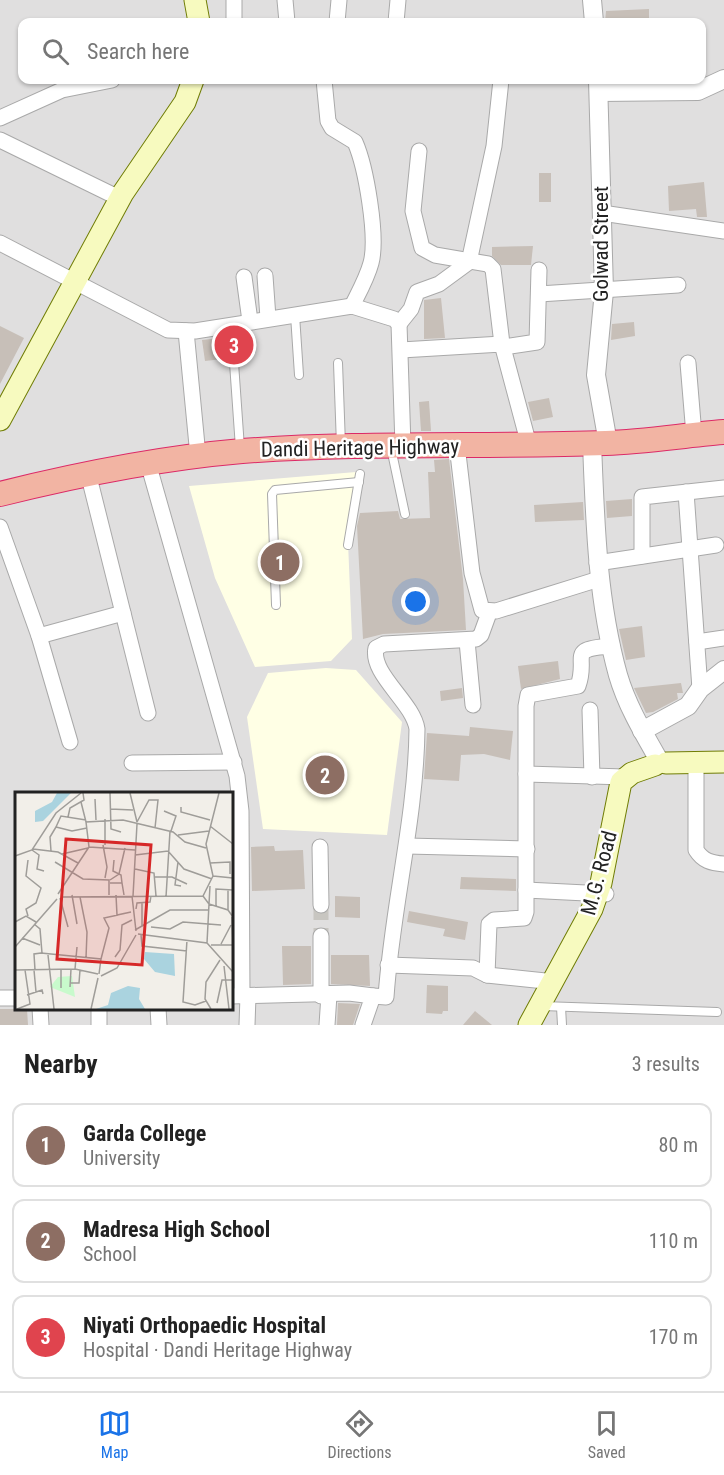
<!DOCTYPE html>
<meta charset="utf-8">
<style>
body{margin:0;font-family:"Roboto Condensed",sans-serif;background:#f6f6f6;color:#222}
.you{position:absolute;left:416px;top:602px;width:21px;height:21px;margin:-15px;border:4px solid #fff;border-radius:50%;background:#1a73e8;box-shadow:0 0 0 9px #1a73e833}
.badge{display:grid;place-items:center;width:39px;height:39px;border-radius:50%;background:#1a73e8;color:#fff;font-size:20px;font-weight:700}
.pin{position:absolute;translate:-50% -50%;border:3px solid #fff;box-shadow:0 2px 6px #0006}
.list{margin:0;padding:0;list-style:none}
h2{display:flex;justify-content:space-between;align-items:center;height:78px;margin:0;padding:0 24px;font-size:26px}
h2 small{font-size:20px;font-weight:400;color:#767676}
.list li{display:grid;grid-template-columns:39px 1fr auto;gap:18px;align-items:center;box-sizing:border-box;height:84px;margin:0 12px 12px;padding:0 12px;border:2px solid #e0e0e0;border-radius:12px}
.list b{display:block;font-size:22px;white-space:nowrap}
.list p{margin:0;font-size:20px;white-space:nowrap;color:#767676}
.list em{font-size:20px;font-style:normal;color:#767676}
.icon{flex:none;width:33px;height:33px;fill:none;stroke:currentColor;stroke-width:2;stroke-linecap:round;stroke-linejoin:round}
.map{position:relative;flex:none;width:724px;height:1025px;overflow:hidden}
.search{position:absolute;background:#fff;box-shadow:0 2px 4px #0004;left:18px;right:18px;top:18px;height:66px;display:flex;align-items:center;gap:15px;box-sizing:border-box;padding:0 21px;border-radius:12px;color:#767676;font-size:22px}
.sheet{height:366px;background:#fff}
nav{display:flex;justify-content:space-around;align-items:center;box-sizing:border-box;height:84px;border-top:2px solid #e0e0e0;background:#fff;font-size:16px;color:#767676}
nav a{display:grid;justify-items:center;gap:3px}
nav .on{color:#1a73e8}
.map>svg:first-child{display:block}
</style>
<div class="map">
<svg width="724" height="1025" viewBox="0 0 724 1025">
<rect width="100%" height="100%" fill="#f2efe9"/>
<path fill="#e0dfdf" fill-rule="evenodd" d="M0 0H724V1025H0ZM22 22H702V80H22ZM16 794H231V1008H16Z"/>
<g fill="#ffffe5">
<path d="M356 472 348 542 352 639 331 661 255 667 215 578 189 486Z"/>
<path d="M326 668 356 670 402 722 387 835 263 829 247 717 268 673Z"/>
</g>
<g fill="#c7bfb8">
<path d="M649 9V22H605L606 11Z"/>
<rect x="539" y="173" width="12" height="29"/>
<path d="M704 182 707 217H697L696 209 669 211 668 186Z"/>
<path d="M533 246 531 265H501L492 256V247Z"/>
<path d="M441 298 445 338 424 339V300Z"/>
<path d="M634 322 635 336 611 340 612 324Z"/>
<path d="M0 326 24 338 0 384Z"/>
<path d="M246 335 248 356 205 361 202 340Z"/>
<path d="M549 398 553 417 533 421 528 402Z"/>
<path d="M429 401 431 431H421L419 402Z"/>
<path d="M449 459 463 579 466 630 383 634 363 639 357 526 360 513 398 511 400 519 430 518 428 472H435L434 460Z"/>
<path d="M632 499V516L607 518 606 501Z"/>
<path d="M583 502 584 520 535 522 534 505Z"/>
<path d="M642 626 645 657 626 660 619 629Z"/>
<path d="M558 661 560 679 521 689 518 666Z"/>
<path d="M681 683 683 693H677L678 699 653 712 646 713 634 688Z"/>
<path d="M462 688 463 698 441 701 440 691Z"/>
<path d="M470 727 513 731 510 760 484 754 461 755 459 781 424 779 427 733 469 736Z"/>
<path d="M274 846 275 851 303 850 305 889 252 891 251 847Z"/>
<path d="M461 877 516 879V891L460 889Z"/>
<path d="M335 896 360 897V918L335 917Z"/>
<path d="M409 911 468 922 465 940 443 936 445 929 407 922Z"/>
<path d="M282 946H311V984L283 985Z"/>
<path d="M331 955H369L370 986 331 984Z"/>
<path d="M427 985 448 986V1011H443L442 1014 426 1013Z"/>
<path d="M338 1003 360 1004 353 1025H337Z"/>
<path d="M0 1009H27L28 1025H0Z"/>
<path d="M475 1011 492 1025H463Z"/>
</g>
<g fill="none" stroke-linecap="round" stroke-linejoin="round">
<path stroke="#c8c6c1" stroke-width="15" stroke-dasharray="15 8" stroke-linecap="butt" d="M321 905V936"/>
<g stroke="#a9a9a9" stroke-width="10">
<g id="service">
<path d="M295 315 299 375"/>
<path d="M234 363 240 448"/>
<path d="M338 363 341 445"/>
<path d="M391 448 405 514"/>
<path d="M348 545 360 474"/>
<path d="M276 605 272 494 275 490 359 482"/>
<path d="M542 1006 717 1012"/>
<path d="M561 1007 562 1025"/>
</g>
</g>
<g stroke="#a9a9a9" stroke-width="17">
<g id="minor">
<path d="M234 0V22"/>
<path d="M285 0 287 22"/>
<path d="M337 22 339 0"/>
<path d="M396 22 398 0"/>
<path d="M324 80 328 121 332 128 355 142C366 167 378 237 371 263 367 278 359 292 352 306"/>
<path d="M0 118 62 90 112 80"/>
<path d="M0 140 119 198"/>
<path d="M419 151 413 211 422 248 435 255 488 264 493 269 502 344"/>
<path d="M602 213 724 231"/>
<path d="M0 243 168 330 195 331 352 306 394 319 399 324 403 446"/>
<path d="M265 276 268 318"/>
<path d="M244 277 250 321"/>
<path d="M539 294 678 285"/>
<path d="M399 324 411 309 417 292 439 284 469 262 494 146 501 80"/>
<path d="M186 331 198 456"/>
<path d="M504 347 537 342 539 270"/>
<path d="M401 350 502 344 529 445"/>
<path d="M688 363 694 435"/>
<path d="M457 445 472 573 482 610 496 611 599 579"/>
<path d="M148 463 237 776 241 811 242 996"/>
<path d="M88 473 148 713"/>
<path d="M686 492 700 689"/>
<path d="M0 527 39 636 70 742"/>
<path d="M642 556V497L724 488"/>
<path d="M597 563 716 545"/>
<path d="M39 636 123 613"/>
<path d="M467 641 473 705"/>
<path d="M697 642 724 638"/>
<path d="M590 710 592 777"/>
<path d="M132 763 234 762"/>
<path d="M696 773V850C703 861 711 863 724 864"/>
<path d="M526 774 625 777"/>
<path d="M407 846 527 849"/>
<path d="M320 847 321 905"/>
<path d="M526 890 606 894"/>
<path d="M321 936V996"/>
<path d="M388 965 473 968 487 975 555 982"/>
<path d="M487 975 489 924 494 920 524 918 526 912V706L528 695 578 686C589 656 565 649 612 646"/>
<path d="M231 996 349 993 373 996 363 1025"/>
<path d="M373 996 386 997C392 907 416 819 417 729 413 702 370 674 376 648L384 644 476 639 481 635 489 613"/>
<path d="M0 998H16"/>
<path d="M40 1008 41 1025"/>
<path d="M158 1008 159 1025"/>
<path d="M99 1025V1008"/>
<path d="M247 1025 248 996"/>
<path d="M327 1025 329 995"/>
</g>
</g>
<g stroke="#a9a9a9" stroke-width="20">
<g id="tertiary">
<path d="M592 0 594 22"/>
<path d="M598 80 604 291 596 375 608 443"/>
<path d="M599 92 698 91 724 79"/>
<path d="M592 443C595 521 597 599 618 675 627 706 644 734 660 762"/>
<path d="M642 731 688 706 700 689 724 670"/>
</g>
</g>
<g stroke="#707d05" stroke-width="23">
<g id="secondary">
<path d="M195 0 199 22"/>
<path d="M0 420 123 193 185 102 193 80"/>
<path d="M666 763 724 762"/>
<path d="M529 1025 592 909 601 883 621 782 632 773 655 765"/>
</g>
</g>
<g stroke="#dc2a67" stroke-width="26">
<path id="trunk" d="M0 494C80 474 160 458 242 451 363 442 485 447 606 443 645 442 685 435 724 432"/>
</g>
<use href="#service" stroke="#fff" stroke-width="8"/>
<use href="#minor" stroke="#fff" stroke-width="15"/>
<use href="#tertiary" stroke="#fff" stroke-width="18"/>
<use href="#secondary" stroke="#f7fabf" stroke-width="21"/>
<use href="#trunk" stroke="#f2b4a3" stroke-width="24"/>
</g>
<g text-anchor="middle" dominant-baseline="central" stroke-width="5" stroke-linejoin="round" paint-order="stroke">
<g font-size="21" fill="#222" stroke="#fff">
<text transform="translate(601 244) rotate(-90)">Golwad Street</text>
<text transform="translate(360 448) rotate(-1)">Dandi Heritage Highway</text>
<text transform="translate(599 873) rotate(-75)">M.G. Road</text>
</g>
</g>
<g transform="translate(15 792)">
<rect width="218" height="218" fill="#f2efe9"/>
<path d="M57 184 60 205 35 195 43 185Z" fill="#c8facc"/>
<path d="M42 1H56L28 29 20 30V19L37 10ZM130 160 159 162 160 184 140 180 129 167ZM113 194 125 196 124 207 130 217H81L93 213 96 201Z" fill="#aad3df"/>
<path fill="none" stroke="#9f9d99" stroke-width="1.5" d="M95 1 96 37 106 40M115 1 122 30M80 7 81 28M66 10 71 30M166 15V20L195 28M95 17 118 18M149 19 161 24 156 39M53 25 55 16 69 8 68 1M71 28 46 24 41 35 57 39 72 36M122 30 134 8H143L140 36M195 34 218 52M163 43 194 39M88 53 92 75 90 86M90 53V27M74 55 120 58M18 57 43 60 63 71M17 58 24 63 22 77 29 79M36 59 35 45 41 35M47 62 73 56M120 63 153 59 169 77 197 87M0 64 17 58 41 21 66 1M99 68 98 79 106 83 107 91M40 70 68 87 94 88V103M163 70 160 93 166 94M195 71 215 70V82M120 77 139 81 141 104M198 84 218 86M140 85H157L172 92M95 88 104 82 110 56M95 91H107L109 103M213 98V118M43 102 74 55 71 30 108 28 158 40 170 50 191 56M57 103 62 132M101 103 102 123 116 120M117 104 121 139M118 104 122 32M188 104 194 112 192 151M46 105 188 104 198 84 191 52 204 1M65 105 72 140 71 166M151 105 155 39M45 106 53 135M127 110V134M194 112 195 94M194 112 213 118 218 125M201 114V97L218 98M121 117 122 111 135 110 136 104M13 124 11 117 21 111 26 96 11 84 13 68M217 125 218 153M0 130 11 124 21 130M19 132 25 137 27 161M0 133V108M136 135 155 137 168 130 206 133M120 138 155 118H193M123 142 192 151 218 180M126 143 127 154 172 159M7 146 25 153M172 148 168 210 180 213 191 209M206 152 216 133M196 153H218M0 155 42 107M33 163 39 217M100 165 105 158 107 133 117 128M86 167 94 136 89 126 103 123M209 174 214 217M46 177V196M60 177 62 155M0 178 60 177 83 182M19 178 21 200M20 178 19 162 26 161 86 167 84 182M86 184 102 176 121 143M56 191H64L65 178M55 195 56 177M12 203 27 198 28 202M202 211 207 188H218M2 217 15 212 10 178M76 217 83 186M196 217 190 207 191 190 205 168"/>
<path fill="#d62828" fill-opacity="0.15" stroke="#d62828" stroke-width="3" d="M51 47 136 53 127 173 42 167Z"/>
<rect width="218" height="218" fill="none" stroke="#222" stroke-width="3"/>
</g>
</svg>
<div class="you"></div>
<div class="pin badge" style="left:280px;top:562px;background:#8d6e63">1</div>
<div class="pin badge" style="left:325px;top:775px;background:#8d6e63">2</div>
<div class="pin badge" style="left:234px;top:345px;background:#e0444e">3</div>
<div class="search"><svg class="icon" aria-label="search" viewBox="0 0 24 24"><circle cx="10" cy="10" r="6"/><path d="M15 15l6 6"/></svg>Search here</div>
</div>
<section class="sheet">
<h2>Nearby<small>3 results</small></h2>
<ul class="list">
<li><span class="badge" style="background:#8d6e63">1</span><div><b>Garda College</b><p>University</p></div><em>80 m</em></li>
<li><span class="badge" style="background:#8d6e63">2</span><div><b>Madresa High School</b><p>School</p></div><em>110 m</em></li>
<li><span class="badge" style="background:#e0444e">3</span><div><b>Niyati Orthopaedic Hospital</b><p>Hospital · Dandi Heritage Highway</p></div><em>170 m</em></li>
</ul>
</section>
<nav>
<a class="on"><svg class="icon" aria-label="map" viewBox="0 0 24 24"><path d="M3 6l6-2 6 2 6-2v14l-6 2-6-2-6 2zM9 4v14M15 6v14"/></svg>Map</a>
<a><svg class="icon" aria-label="directions" viewBox="0 0 24 24"><path d="M12 3l9 9-9 9-9-9zM9 14v-3h6M13 9l2 2-2 2"/></svg>Directions</a>
<a><svg class="icon" aria-label="saved" viewBox="0 0 24 24"><path d="M7 4h10v16l-5-4-5 4z"/></svg>Saved</a>
</nav>
